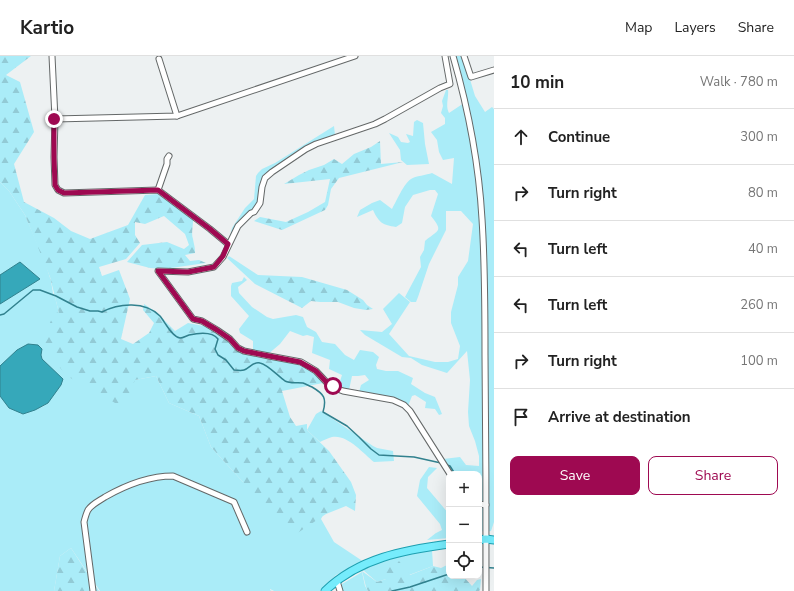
<!DOCTYPE html>
<meta charset="utf-8">
<style>
body{margin:0;font-family:"Nunito Sans",sans-serif;background:#f2f2f2;color:#222}
.controls{position:absolute;right:12px;bottom:12px;display:grid;overflow:hidden;border-radius:8px;box-shadow:0 4px 16px #0002}
.controls button{width:36px;height:36px;display:grid;place-items:center;padding:0;border:0;border-bottom:1px solid #e0e0e0;background:#fff;color:#222;font:20px sans-serif}
.stop{position:absolute;width:12px;height:12px;margin:-9px;border:3px solid #9e0951;border-radius:50%;background:#fff}
.stop.end{background:#9e0951;border-color:#fff;box-shadow:0 1px 4px #0008}
.list{margin:0;padding:0;list-style:none}
h2{display:flex;justify-content:space-between;align-items:center;height:52px;margin:0;padding:0 16px;font-size:17px}
h2 small{font-size:13px;font-weight:400;color:#767676}
.list li{display:grid;grid-template-columns:26px 1fr auto;gap:12px;align-items:center;box-sizing:border-box;height:56px;padding:0 16px;border-top:1px solid #e0e0e0}
.list b{display:block;font-size:15px;white-space:nowrap}
.list em{font-size:13px;font-style:normal;color:#767676}
.actions{display:flex;gap:8px;padding:12px 16px}
.actions a{flex:1;padding:9px 0;border:1px solid #9e0951;border-radius:8px;text-align:center;font-size:14px;color:#9e0951}
.actions .main{background:#9e0951;color:#fff}
.icon{flex:none;width:22px;height:22px;fill:none;stroke:currentColor;stroke-width:2;stroke-linecap:round;stroke-linejoin:round}
.map{position:relative;flex:none;width:494px;height:535px;overflow:hidden}
header{display:flex;align-items:center;gap:24px;box-sizing:border-box;height:56px;padding:0 20px;background:#fff;border-bottom:1px solid #e0e0e0}
header strong{font-size:19px}
nav{display:flex;gap:22px;margin-inline-start:auto;font-size:14px}
main{display:flex}
aside{flex:1;background:#fff}
.map>svg:first-child{display:block}
</style>
<header>
<strong>Kartio</strong>
<nav><a>Map</a><a>Layers</a><a>Share</a></nav>
</header>
<main>
<div class="map">
<svg width="494" height="535" viewBox="0 0 494 535">
<defs>
<pattern id="forest-firs" width="22" height="20" patternUnits="userSpaceOnUse"><rect width="22" height="20" fill="#aaecf8"/><path d="M5 1l3.5 6h-7zM16 11l3.5 6h-7z" fill="#92cad5"/></pattern>
</defs>
<rect width="100%" height="100%" fill="#edf1f2"/>
<g fill="#aaecf8">
<path d="M456 0H463L475 40 485 56 492 51 494 53V466L491 475 483 476 479 469V418H451L443 403 460 401 466 409 479 410V400L475 385 469 370 468 356 470 324 467 295 447 317 422 309 411 302 402 301 365 279 360 274 382 276 392 268 383 253 399 237 410 246 389 278 409 300 435 306H448L458 303 460 290 451 267V256L458 229V221L468 205 473 168 461 155H446V174L429 208 418 241 416 246H411L405 241 421 211 420 201 424 194 425 185C438 174 444 176 431 160L438 138 435 134H430L413 139 405 151 402 167 396 171C383 169 379 167 373 154L357 161 360 154 372 147 380 144 392 153C396 146 404 127 411 123 415 120 427 119 432 117L452 128 454 102 443 104 439 96 437 84 431 76 445 68V62L441 57 443 50 442 45 446 34H448C449 41 445 50 449 57L467 45Z"/>
<path d="M417 64 423 67 425 88 429 108 407 109 401 104 400 94 389 77 398 81 401 86 408 87 410 86 406 78 413 80 414 66Z"/>
<path d="M334 70 335 79 313 87 282 108 263 119 258 147 239 167 229 184 232 172 245 152 254 143 256 120 258 117 262 113 275 107Z"/>
<path d="M0 126 9 135 25 159 45 206 51 225 53 237 55 241 59 257 135 324 156 320 169 347 199 360 211 391 243 426 324 457 321 463 334 486 364 506 336 519 320 535H274L270 533V534L272 535H100L71 492 60 500 54 535H0V335L21 358 44 350 45 348 41 299 0 312Z"/>
<path d="M244 221 247 224 238 231 239 237 252 251 267 261 273 263 296 259 303 261 307 271 316 276 322 286 335 288 345 299 354 304 360 294 373 296 379 301 376 309 377 313 386 315H398L413 322 411 328 425 337 435 341 442 358 439 359 435 353 425 352 426 346 415 339 412 340 408 350 359 336 361 329 369 324 365 319 358 320H352L349 334 338 331 342 319 329 313 330 304 312 297 314 281 307 279 303 280 290 275 280 288 267 299 253 296V285L240 277 239 273 249 260 231 240V230L232 227 242 225Z"/>
<path d="M321 355 373 390 377 392 393 395 394 405 374 406C363 397 347 378 332 381 328 382 324 384 320 386L307 374 316 358Z"/>
<path d="M429 411 437 412 428 421 427 432 449 458V482L427 484 436 477 442 474 440 468 417 440 420 424Z"/>
<path d="M432 494 433 510 409 519 386 523 377 526 363 514 382 505 408 498Z"/>
<path d="M362 516 365 530 368 535H342V528Z"/>
</g>
<g fill="url(#forest-firs)">
<path d="M0 0H31L6 19 20 26 34 76 14 108 24 146 54 162 71 175 90 183 128 169 145 139 158 138 172 148 196 163 193 165C193 171 191 178 193 183 194 189 195 190 195 197L185 199 190 205 199 204 206 207 164 213 150 212 127 206 142 189 167 186 184 193 189 189 185 178 164 160 145 168 135 166V179L140 187 126 203 99 211 102 220 119 214 130 243 121 283 133 288 149 277 154 267 143 254 144 248 156 256 175 275 188 267 209 271 224 279 234 290 289 305 318 317 323 327 282 335 290 361 296 370 307 368V374L329 395 351 426 356 439 355 455 346 450 326 458 293 480 274 466 243 426 211 391 199 360 169 347 156 320 135 324 124 352 67 320 40 288 55 256 59 257 50 221 25 159 9 135 0 126Z"/>
<path d="M380 85 381 108 403 106 339 122 331 133 328 149 325 154 282 174 254 165 260 161 286 166 308 156 325 146 330 123 284 128 299 119 309 114 324 109 334 103 342 108 354 98 371 91Z"/>
<path d="M229 200 258 219 302 221 347 234 363 244 367 249 373 253 366 254 354 252 338 246H320L311 245 302 252 255 228 227 202Z"/>
<path d="M71 492 99 535H54L60 500Z"/>
<path d="M399 505 410 519 433 510 441 512 449 508V520H463L472 530 477 524 481 523 480 534 479 535H368L366 531 362 515 377 526 386 523 384 514Z"/>
</g>
<g fill="#36a8ba" stroke="#31818e">
<path d="M20 206 40 223 0 248V219Z"/>
<path d="M28 288 38 289 42 293 41 299 42 303 63 323 61 329 48 347 35 354 23 358 9 352 0 340V310L17 294Z"/>
</g>
<g fill="none" stroke-linecap="round" stroke-linejoin="round">
<g stroke="#31818e" stroke-width="1.5">
<path d="M0 259 4 258 33 234H40L56 240 77 251 90 255H98L102 256C119 247 145 245 160 260 165 266 172 281 180 282 183 282 186 280 189 279 198 277 212 275 218 283L215 293 218 299 226 304 234 314C238 314 240 315 244 314 249 313 253 305 260 307 267 308 278 320 285 325 291 328 297 326 303 327 306 328 309 330 312 331 324 338 327 342 323 356L347 370 359 381 371 393 379 399 414 401 441 407"/>
<path d="M447 409 450 410 455 418"/>
<path d="M479 511 494 512"/>
<path d="M392 535 410 531 449 518"/>
</g>
<g stroke="#646868" stroke-width="7">
<g id="minor">
<path d="M52 0 55 63 54 101 55 129 58 134 64 137 158 134 210 173 228 188"/>
<path d="M445 0 450 28 440 32 385 63 375 68 316 88 306 93 272 116 265 122 262 131 260 147 254 156 251 157 238 170 223 201 214 211 188 216 158 215 193 263 202 265 217 274 230 283 238 292 244 295 269 300 301 306 316 315 330 330 343 335 393 344 404 349 410 355 450 418"/>
<path d="M453 0C468 52 479 109 482 163 485 209 485 254 485 299 486 378 486 456 486 535"/>
<path d="M464 0 471 21 494 14"/>
<path d="M159 3 177 60"/>
<path d="M55 63 177 60 355 0"/>
<path d="M158 134 167 108V103L169 100"/>
<path d="M479 448 486 449"/>
<path d="M337 525 340 535"/>
<path d="M93 535 84 466C85 462 86 458 88 454 92 448 99 445 105 441 126 429 148 420 173 420L234 446 247 476"/>
</g>
</g>
<g stroke="#1e9fb0" stroke-width="9">
<g id="major">
<path d="M479 484 486 483 494 484"/>
<path d="M325 535C359 502 404 494 449 488"/>
</g>
</g>
<use href="#minor" stroke="#fff" stroke-width="5"/>
<use href="#major" stroke="#76ecfc" stroke-width="7"/>
</g>
<g fill="none" stroke-linecap="round" stroke-linejoin="round">
<path stroke="#9e0951" stroke-width="5" d="M54 63V101L55 129 58 134 64 137 158 134 210 173 228 188 223 200 214 211 188 216 158 215 193 263 202 265 217 274 230 283 238 292 244 295 269 300 300 306 316 315 330 330H333"/>
</g>
</svg>
<div class="controls">
<button>+</button>
<button>−</button>
<button><svg class="icon" aria-label="locate" viewBox="0 0 24 24"><circle cx="12" cy="12" r="6"/><path d="M12 2v4M12 18v4M2 12h4M18 12h4"/></svg></button>
</div>
<div class="stop" style="left:333px;top:330px"></div>
<div class="stop end" style="left:54px;top:63px"></div>
</div>
<aside>
<h2>10 min<small>Walk · 780 m</small></h2>
<ul class="list">
<li><svg class="icon" aria-label="ahead" viewBox="0 0 24 24"><path d="M12 20V5M6 11l6-6 6 6"/></svg><div><b>Continue</b></div><em>300 m</em></li>
<li><svg class="icon" aria-label="right" viewBox="0 0 24 24"><path d="M7 20v-9h11M14 6l5 5-5 5"/></svg><div><b>Turn right</b></div><em>80 m</em></li>
<li><svg class="icon" aria-label="left" viewBox="0 0 24 24"><path d="M17 20v-9H6M10 6l-5 5 5 5"/></svg><div><b>Turn left</b></div><em>40 m</em></li>
<li><svg class="icon" aria-label="left" viewBox="0 0 24 24"><path d="M17 20v-9H6M10 6l-5 5 5 5"/></svg><div><b>Turn left</b></div><em>260 m</em></li>
<li><svg class="icon" aria-label="right" viewBox="0 0 24 24"><path d="M7 20v-9h11M14 6l5 5-5 5"/></svg><div><b>Turn right</b></div><em>100 m</em></li>
<li><svg class="icon" aria-label="arrive" viewBox="0 0 24 24"><path d="M6 21V4h12l-3 4 3 4H6"/></svg><div><b>Arrive at destination</b></div></li>
</ul>
<div class="actions"><a class="main">Save</a><a>Share</a></div>
</aside>
</main>
